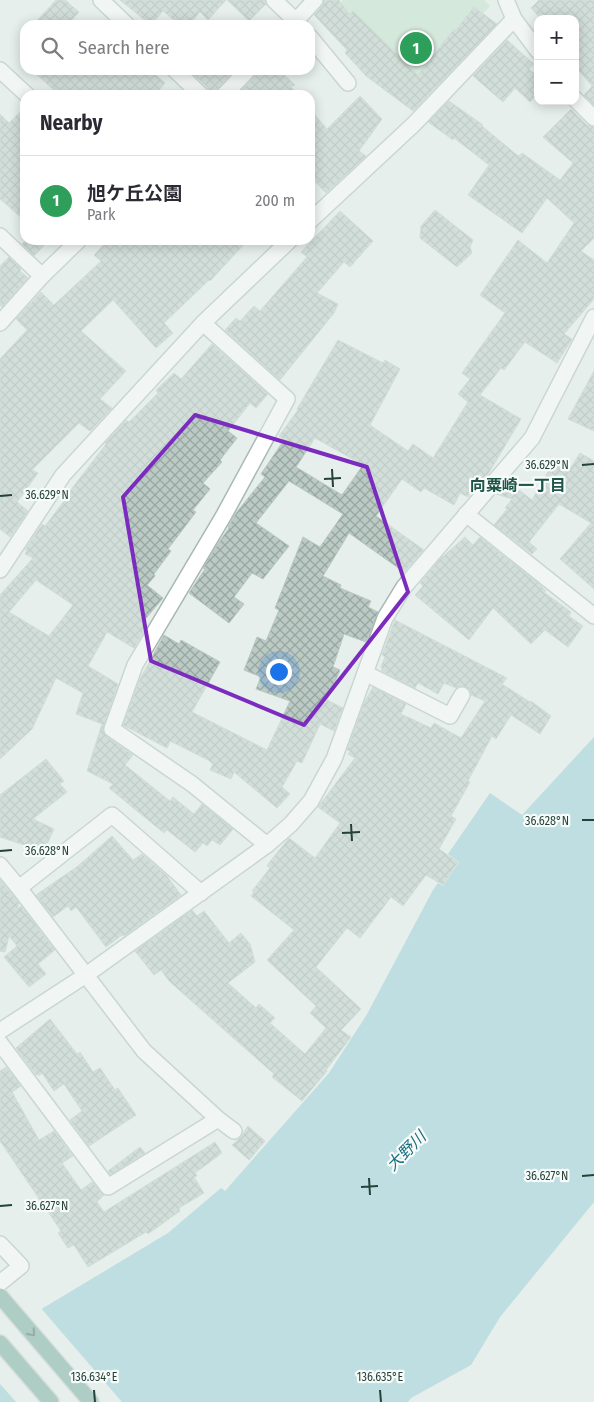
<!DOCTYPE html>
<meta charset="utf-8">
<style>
body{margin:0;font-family:"Fira Sans Condensed","Noto Sans JP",sans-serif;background:#f2f2f3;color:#2b2b33}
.controls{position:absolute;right:15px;top:15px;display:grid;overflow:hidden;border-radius:10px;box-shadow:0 2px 12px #0003}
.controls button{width:45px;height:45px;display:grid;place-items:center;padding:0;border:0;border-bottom:1px solid #e1e1e2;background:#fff;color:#2b2b33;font:25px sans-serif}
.you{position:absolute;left:278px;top:671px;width:18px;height:18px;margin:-12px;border:4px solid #fff;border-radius:50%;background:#1a73e8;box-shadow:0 0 0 8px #1a73e833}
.badge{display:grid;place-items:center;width:32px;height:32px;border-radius:50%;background:#0f766e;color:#fff;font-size:16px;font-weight:700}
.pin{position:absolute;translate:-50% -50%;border:2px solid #fff;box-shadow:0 1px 5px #0006}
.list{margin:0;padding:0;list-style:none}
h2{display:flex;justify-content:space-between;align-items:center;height:65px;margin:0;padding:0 20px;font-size:21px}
h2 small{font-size:16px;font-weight:400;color:#7c7c81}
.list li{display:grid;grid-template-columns:32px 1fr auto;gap:15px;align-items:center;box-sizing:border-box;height:90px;padding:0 20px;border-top:1px solid #e1e1e2}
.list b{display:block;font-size:19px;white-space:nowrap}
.list p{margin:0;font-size:16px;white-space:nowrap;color:#7c7c81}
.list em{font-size:16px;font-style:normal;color:#7c7c81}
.icon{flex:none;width:28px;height:28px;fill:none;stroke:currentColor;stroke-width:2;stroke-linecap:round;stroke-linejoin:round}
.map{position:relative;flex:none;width:594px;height:1402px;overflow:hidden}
.search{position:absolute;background:#fff;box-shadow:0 2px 12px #0003;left:20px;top:20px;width:295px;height:55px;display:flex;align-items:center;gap:12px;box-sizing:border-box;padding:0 18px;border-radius:15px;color:#7c7c81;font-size:19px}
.panel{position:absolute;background:#fff;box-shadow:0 2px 12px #0003;left:20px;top:90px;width:295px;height:155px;border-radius:15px}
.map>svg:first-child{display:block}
</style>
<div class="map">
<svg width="594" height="1402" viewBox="0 0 594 1402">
<defs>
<pattern id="building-cross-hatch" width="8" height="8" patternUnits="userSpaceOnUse" patternTransform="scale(1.25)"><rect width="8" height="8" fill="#bbcac4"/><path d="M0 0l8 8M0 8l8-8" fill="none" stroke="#98a6a0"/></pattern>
</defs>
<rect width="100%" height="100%" fill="#e6efeb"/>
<path fill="#bfe0c8" d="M343 0H484L490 6 416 84 340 4Z"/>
<path fill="#8ec9d4" d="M594 737V1202L500 1317 471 1365 411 1398 408 1402H0V1334L168 1233 221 1188 225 1191 329 1073 366 1016 433 890 438 883 443 886 459 862 448 854 490 793 522 815Z"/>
<path fill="#e6efeb" d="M40 1307 122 1402H16L0 1384V1331Z"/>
<g fill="url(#building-cross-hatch)" stroke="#b8c9c2" fill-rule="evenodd">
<path d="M56 0H65L79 12 67 25H33Z"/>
<path d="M120 0H226L208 20 200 12 189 25H180L163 11 151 25Z"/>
<path d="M227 0H265L266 4 249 21Z"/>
<path d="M324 0H339L349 14 353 11 418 75 454 29 456 30 474 7 497 24 413 111 366 76 345 53 347 50 314 15 322 6Z"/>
<path d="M539 0H594V105L584 95 592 86 575 66V19H541L531 8Z"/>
<path d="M507 40 534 64 529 69 538 77V93L530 102 515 88 503 102 473 76Z"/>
<path d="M32 70H150L165 83 155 95H59Z"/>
<path d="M189 70H235L217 89 215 95H210L208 88Z"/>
<path d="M257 70H279L295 85 291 87 298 95H237L255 76Z"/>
<path d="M360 96 382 119 359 151 366 156 326 193 310 176V109L327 129Z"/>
<path d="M449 101 483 125 482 126 517 155 519 156 522 153 560 180 573 163 543 137 571 109 587 125 594 127V238L581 251 594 260V299L564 334 572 339 557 363 525 342 504 370 501 368 480 395 521 419 487 476 477 488 474 487 468 497 460 493 454 505 424 488 421 492 402 479 376 516 424 550 404 572 349 533 323 576 341 585 340 588 371 601 368 607 378 612 366 642 344 634 333 667 340 670 327 700 343 708 334 731 320 724 302 763 297 761 282 787 290 794 277 808 234 772 231 779 210 770 213 764 208 760 170 741 167 748 123 725 139 681 164 635 179 644 181 640 220 662 192 712 267 750 290 701 256 689 261 677 244 670 257 637 266 641 279 610 275 608 303 537 320 547 343 514 289 481 256 523 289 546 263 579 252 573 234 597 244 604 229 623 189 593 205 569 203 568 219 542 229 528 228 527 236 513 265 477 261 474 284 440 279 436 298 410 297 409 338 340 383 363 385 360 400 369 370 425 408 451 413 444 433 458 468 402 458 394 470 379 462 373 505 313 480 295 518 240 547 263 574 223 547 198 522 233 468 195 489 165 454 138 453 140 428 122ZM315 438 363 465 342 495 296 467Z"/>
<path d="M25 107V221L0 199V114L9 123Z"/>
<path d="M435 210 473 240 470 247 472 253 457 267 420 238 421 226Z"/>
<path d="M340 211 373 241 350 267 344 262 317 293 338 304 334 313 280 380 225 330 236 318 240 321 254 306 260 311 307 257 301 252Z"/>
<path d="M26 240H49L34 256 22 244Z"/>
<path d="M108 240H248L210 281 209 280 164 323 173 333 156 348 113 300 81 331 126 371 100 399 112 408 90 431 79 423 32 470 38 473 17 502 28 511 10 537 0 529V359L27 330 16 319 41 292 54 305 101 261 94 255Z"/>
<path d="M9 257 21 269 20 271 28 278 2 307 0 305V266Z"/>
<path d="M212 344 268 394 256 408 250 403 228 431 237 438 220 460 222 462 203 483 210 489 193 510 196 512 168 549 171 551 154 574 155 576 147 585 163 598 142 623 147 626 134 648 107 632 88 666 118 684 103 729 107 737 133 755 125 765 170 801 173 797 194 814 202 804 233 829 220 845 212 840 207 846 203 843 195 852 167 830 164 833 109 788 113 784 87 771 102 724 76 714 83 693 56 678 32 729 0 759V595L33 558 25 554 27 551 25 550 42 524 45 526 71 492 70 491 106 444 105 443 126 420 129 422 158 393 156 390 174 373 181 379ZM36 580 73 605 49 636 9 612Z"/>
<path d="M594 371V431L568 419Z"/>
<path d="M580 453 594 461V589L560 559 591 523 559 504 529 542 537 549 532 554 494 525 507 509 505 508 512 499 496 494 503 486 515 494 519 490 532 500 553 463 568 472Z"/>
<path d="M465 537 473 545 480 537 538 583 546 591 544 592 571 612 569 616 583 626 568 647 545 630 531 644 493 608 469 640 415 595 423 586 420 583 439 560Z"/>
<path d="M395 620 507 678 502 684 530 702 531 701 551 716 540 734 511 715 496 739 492 736 468 781 470 782 451 816 456 819 439 849 458 862 443 885 426 875 403 906 391 897 360 938 347 928 316 967 361 1009 341 1030 351 1037 326 1070 327 1071 302 1101 272 1077 274 1074 169 981 161 970 154 975 135 951 192 910 197 916 204 911 229 943 241 933 250 944 255 962 228 983 256 1008 259 1004 275 1018 270 1023 305 1054 326 1028 310 1013 316 1006 267 960 294 930 251 896 254 892 252 891 270 868 267 866 268 864 289 838 315 858 340 823 318 807 355 758 348 754 350 751 347 750 364 703 373 687 406 704 401 714 431 728 434 723 461 738 485 701 471 695 470 690 466 687 461 686 456 688 444 683 438 694 418 683 415 688 382 671 381 666 385 657 382 655Z"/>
<path d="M46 759 64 781 60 784 67 792 33 819 54 829 48 842 39 850 0 837V795Z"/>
<path d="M112 836 133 860 142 854 167 876 181 895 124 936 122 935 106 947 76 907 71 911 68 906 53 917 36 895 78 866Z"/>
<path d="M0 880 19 903 17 909 21 906 55 950 38 964 46 974 29 987 4 957 17 946 9 936 5 952 0 951Z"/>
<path d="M50 1019 77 1054 80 1052 93 1072 100 1068 115 1090 118 1088 136 1115 89 1146 70 1120 82 1111 64 1084 54 1091 42 1073 39 1076 38 1074 36 1075 16 1048Z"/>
<path d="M6 1067 21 1086 12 1092 39 1140 54 1131 73 1156 62 1163 81 1190 92 1182 104 1195 97 1202 104 1212 215 1142 222 1153 195 1173 197 1176 194 1177 204 1193 179 1208 180 1211 148 1234 146 1232 88 1267 74 1245 68 1248 58 1233 61 1231 0 1141V1071Z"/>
<path d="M248 1126 265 1141 249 1160 232 1145 241 1137Z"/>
<path d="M140 1147 145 1153 110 1175 108 1171Z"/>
</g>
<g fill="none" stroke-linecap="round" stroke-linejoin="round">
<g stroke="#a8b8b2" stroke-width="18">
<g id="minor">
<path d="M101 0 127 25"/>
<path d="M274 0 300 25"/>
<path d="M506 0 514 19 538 51"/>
<path d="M292 25 315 0"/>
<path d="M310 37 348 83"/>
<path d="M0 70 27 95"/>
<path d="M175 70 201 95"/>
<path d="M224 95 248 70"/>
<path d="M575 99 594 118"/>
<path d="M310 221 414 124 514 19"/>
<path d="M0 236 42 276"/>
<path d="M0 323 42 276 79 240"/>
<path d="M203 323 287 399 224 515 135 665 112 729 192 784 267 845"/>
<path d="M466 514 594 616"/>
<path d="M0 570 63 475 203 323 290 240"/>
<path d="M365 673 450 716 462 695"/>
<path d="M0 865 19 888 112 815 201 893"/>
<path d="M19 888 144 1051 218 1119 234 1131"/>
<path d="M0 1031 86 975 267 845 291 824 311 801 334 759 385 618 404 587 532 438 594 317"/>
<path d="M0 1043 108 1187 218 1119"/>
<path d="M0 1244 21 1266 0 1283"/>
</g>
</g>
<g stroke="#c2cac8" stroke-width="18">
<g id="major">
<path d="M0 1296 91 1402"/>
<path d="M0 1343 51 1402"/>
</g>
</g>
<use href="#minor" stroke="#fff" stroke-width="15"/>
<use href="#major" stroke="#6aa596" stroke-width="15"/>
</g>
<defs><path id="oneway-chevron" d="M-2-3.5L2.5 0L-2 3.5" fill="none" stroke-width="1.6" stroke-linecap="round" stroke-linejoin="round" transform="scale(1.25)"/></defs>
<use stroke="#365b51" href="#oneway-chevron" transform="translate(32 1333) rotate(49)"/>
<path d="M0 0H594V1402H0ZM195 415 367 467 408 592 304 725 151 661 123 497Z" fill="#e6efeb" fill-opacity=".55" fill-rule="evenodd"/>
<path fill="none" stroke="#7b2cbf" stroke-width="4" stroke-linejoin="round" d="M195 415 367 467 408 592 304 725 151 661 123 497Z"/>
<path fill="none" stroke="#24423a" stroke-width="2" d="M582 465 594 464M332 469 333 487M324 479 341 478M0 496 12 495M582 820H594M351 824 352 841M342 833 360 832M0 851 12 850M582 1176 594 1175M369 1178 370 1195M361 1187 378 1186M0 1206 12 1205M94 1390 95 1402M380 1390 381 1402"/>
<g text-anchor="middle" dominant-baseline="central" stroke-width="4.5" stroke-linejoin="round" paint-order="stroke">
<g font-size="16" font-weight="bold" fill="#1f5548" stroke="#f7fbf9">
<text x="518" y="485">向粟崎一丁目</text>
</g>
<g font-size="16" font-style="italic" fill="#1c6f80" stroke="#f7fbf9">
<text transform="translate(406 1151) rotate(-45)">大野川</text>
</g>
</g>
<g font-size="12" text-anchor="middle" fill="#24423a" stroke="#f7fbf9" stroke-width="4.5" stroke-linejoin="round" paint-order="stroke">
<text x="547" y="469">36.629°N</text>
<text x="47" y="499">36.629°N</text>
<text x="547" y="825">36.628°N</text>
<text x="47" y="855">36.628°N</text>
<text x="547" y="1180">36.627°N</text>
<text x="47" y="1210">36.627°N</text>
<text x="94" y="1381">136.634°E</text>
<text x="380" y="1381">136.635°E</text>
</g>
</svg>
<div class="controls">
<button>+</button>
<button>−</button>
</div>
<div class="you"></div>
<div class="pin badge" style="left:416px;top:48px;background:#2e9e5b">1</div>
<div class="search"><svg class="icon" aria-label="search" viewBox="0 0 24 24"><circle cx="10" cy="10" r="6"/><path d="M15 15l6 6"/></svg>Search here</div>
<section class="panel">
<h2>Nearby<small></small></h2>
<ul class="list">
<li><span class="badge" style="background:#2e9e5b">1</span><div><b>旭ケ丘公園</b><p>Park</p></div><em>200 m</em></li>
</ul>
</section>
</div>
